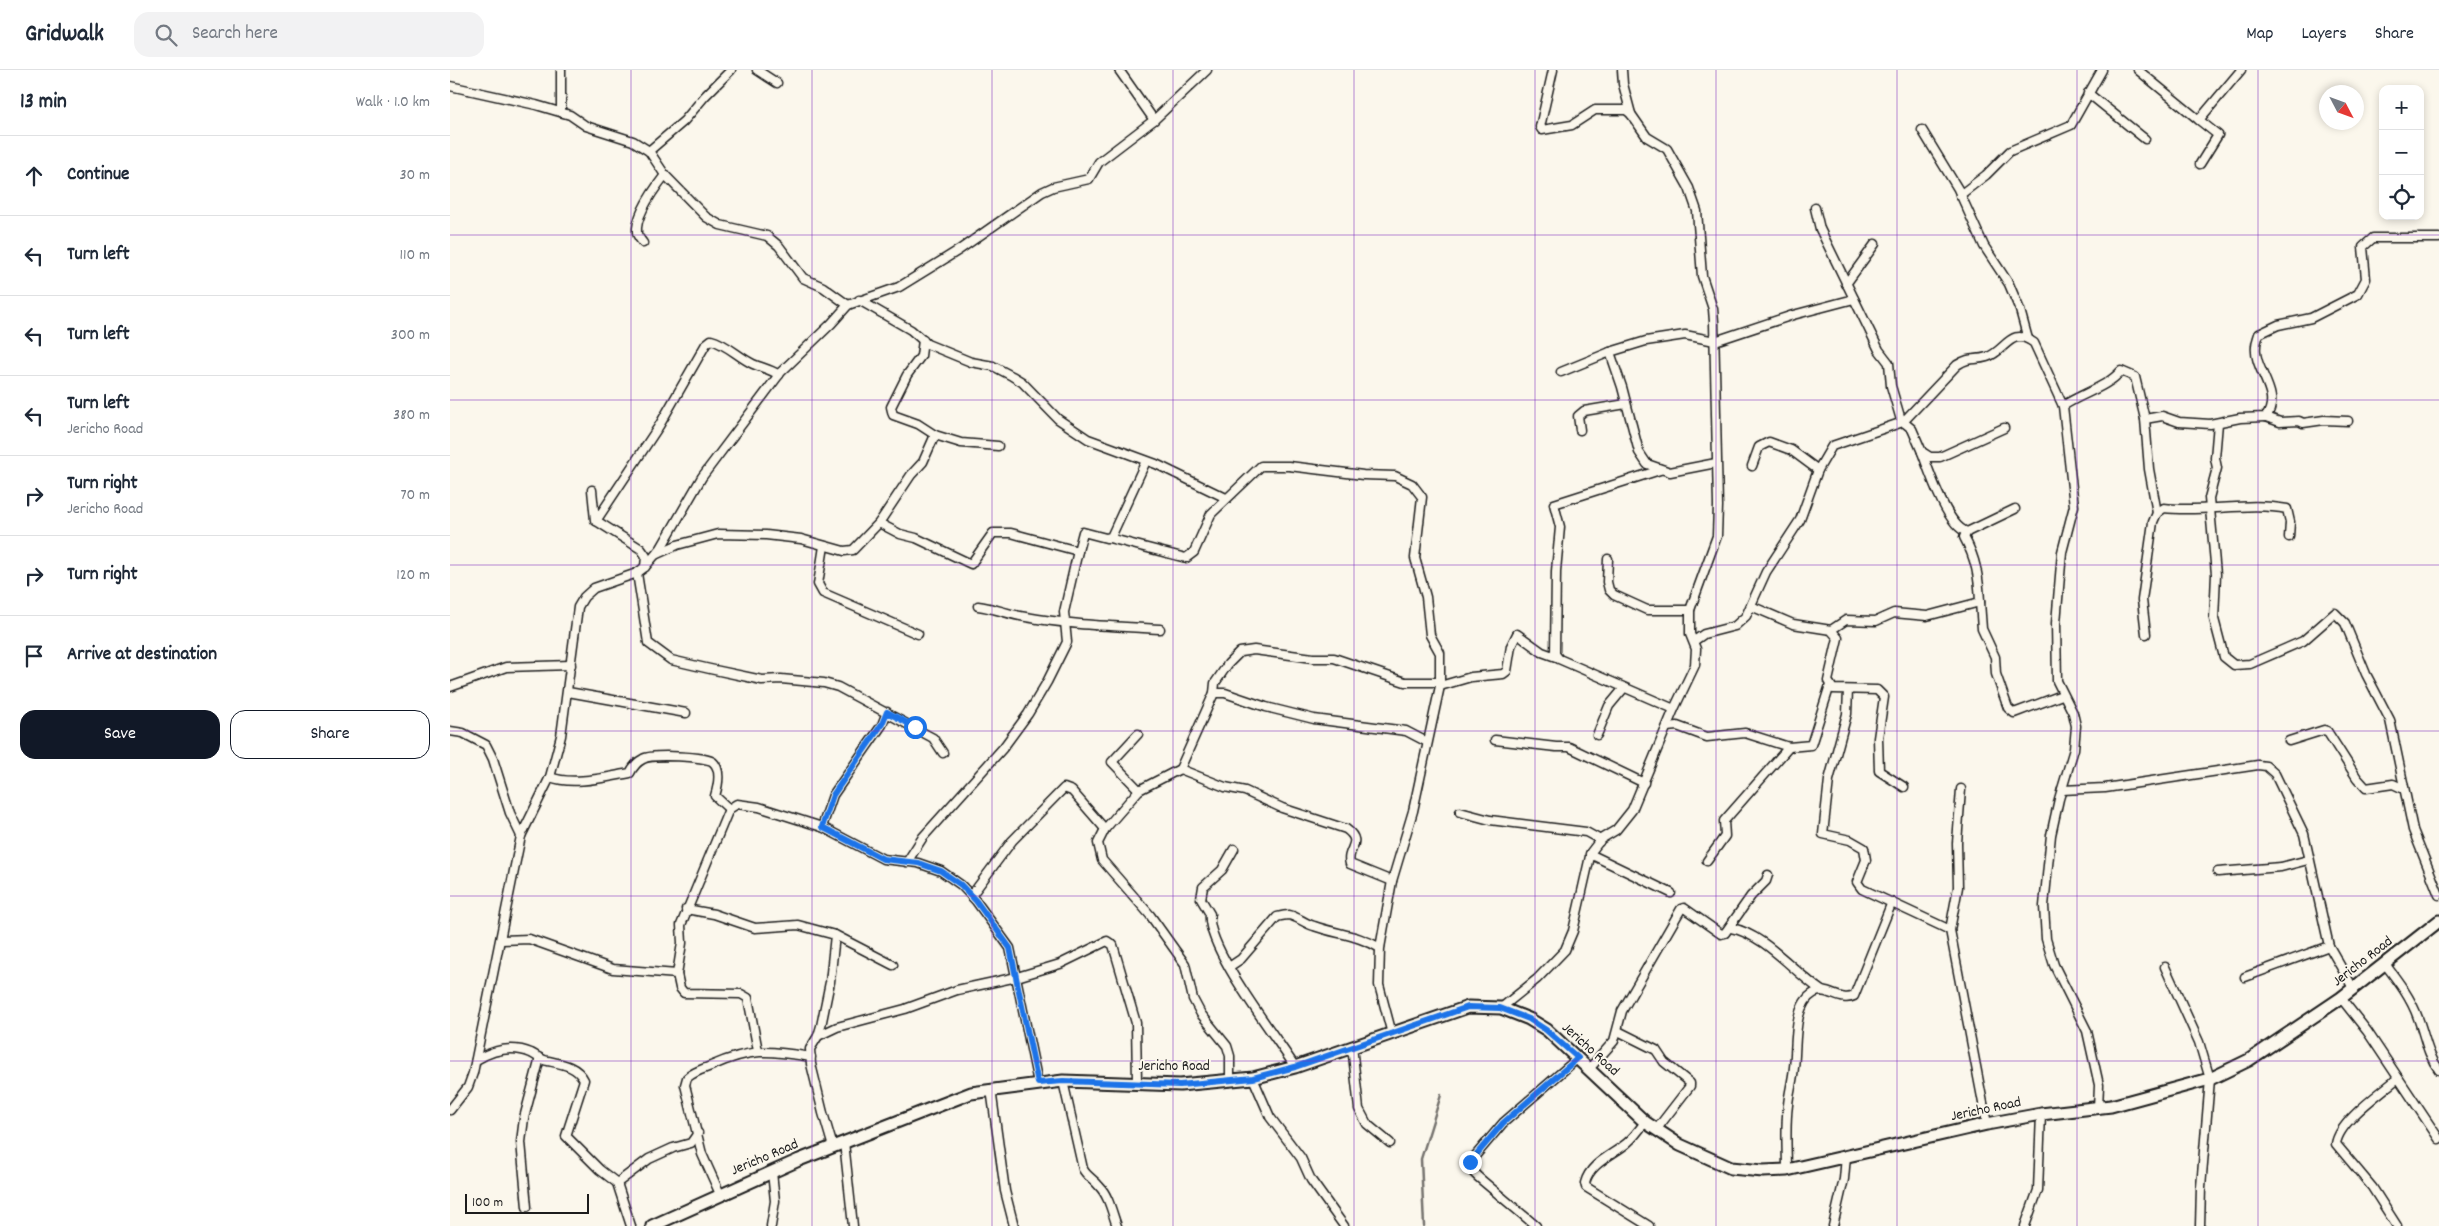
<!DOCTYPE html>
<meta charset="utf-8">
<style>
body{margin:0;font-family:Dekko,sans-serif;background:#f2f2f3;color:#1f2937}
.controls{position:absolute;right:15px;top:15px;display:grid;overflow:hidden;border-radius:10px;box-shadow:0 2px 8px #0003}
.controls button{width:45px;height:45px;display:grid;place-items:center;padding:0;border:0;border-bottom:1px solid #e0e1e3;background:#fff;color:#1f2937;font:25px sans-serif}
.compass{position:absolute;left:1869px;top:15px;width:45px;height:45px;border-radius:50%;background:#fff;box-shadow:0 2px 8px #0003;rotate:131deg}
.scale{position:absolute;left:15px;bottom:12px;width:124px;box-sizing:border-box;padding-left:5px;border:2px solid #1c1c1c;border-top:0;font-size:14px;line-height:18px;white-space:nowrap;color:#1c1c1c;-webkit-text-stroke:4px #fbf7ec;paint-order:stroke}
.stop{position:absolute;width:15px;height:15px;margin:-11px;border:4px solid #1a73e8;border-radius:50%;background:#fff}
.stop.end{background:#1a73e8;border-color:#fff;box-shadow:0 1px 5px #0008}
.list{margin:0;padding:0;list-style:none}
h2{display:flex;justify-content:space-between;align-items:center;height:65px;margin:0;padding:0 20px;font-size:21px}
h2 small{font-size:16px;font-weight:400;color:#747a83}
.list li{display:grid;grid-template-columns:32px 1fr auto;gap:15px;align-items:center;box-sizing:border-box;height:80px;padding:0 20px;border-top:1px solid #e0e1e3}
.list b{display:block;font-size:19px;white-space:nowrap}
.list p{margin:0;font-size:16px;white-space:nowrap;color:#747a83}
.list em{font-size:16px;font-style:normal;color:#747a83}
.actions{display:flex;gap:10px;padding:15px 20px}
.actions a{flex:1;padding:11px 0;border:1px solid #111827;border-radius:15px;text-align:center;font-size:18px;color:#111827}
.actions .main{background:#111827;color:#fff}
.icon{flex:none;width:28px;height:28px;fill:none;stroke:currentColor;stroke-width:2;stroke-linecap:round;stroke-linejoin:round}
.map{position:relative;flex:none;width:1989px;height:1156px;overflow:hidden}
header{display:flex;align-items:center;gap:30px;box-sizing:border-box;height:70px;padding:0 25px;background:#fff;border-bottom:1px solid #e0e1e3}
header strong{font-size:24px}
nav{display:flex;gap:28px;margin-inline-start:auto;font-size:18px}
.search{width:350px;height:45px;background:#f2f2f3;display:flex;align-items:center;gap:12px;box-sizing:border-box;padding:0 18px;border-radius:15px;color:#747a83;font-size:19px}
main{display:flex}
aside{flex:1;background:#fff}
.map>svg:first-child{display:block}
</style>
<header>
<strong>Gridwalk</strong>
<div class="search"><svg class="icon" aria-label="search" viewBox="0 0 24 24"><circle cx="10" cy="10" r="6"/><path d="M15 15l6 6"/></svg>Search here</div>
<nav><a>Map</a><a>Layers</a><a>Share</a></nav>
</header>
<main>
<aside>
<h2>13 min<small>Walk · 1.0 km</small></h2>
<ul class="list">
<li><svg class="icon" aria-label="ahead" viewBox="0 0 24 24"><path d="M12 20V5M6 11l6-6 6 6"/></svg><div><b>Continue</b></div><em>30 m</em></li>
<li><svg class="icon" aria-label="left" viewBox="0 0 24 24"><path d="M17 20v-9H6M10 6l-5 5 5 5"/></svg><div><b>Turn left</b></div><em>110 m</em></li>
<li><svg class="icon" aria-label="left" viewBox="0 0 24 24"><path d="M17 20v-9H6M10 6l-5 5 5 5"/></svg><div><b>Turn left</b></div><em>300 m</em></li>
<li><svg class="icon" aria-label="left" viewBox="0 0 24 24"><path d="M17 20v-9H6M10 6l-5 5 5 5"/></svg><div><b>Turn left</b><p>Jericho Road</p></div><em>380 m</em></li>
<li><svg class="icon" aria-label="right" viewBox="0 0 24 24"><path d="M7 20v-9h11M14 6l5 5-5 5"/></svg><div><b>Turn right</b><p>Jericho Road</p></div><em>70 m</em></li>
<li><svg class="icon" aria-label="right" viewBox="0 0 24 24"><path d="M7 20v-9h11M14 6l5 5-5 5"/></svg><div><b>Turn right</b></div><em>120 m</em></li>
<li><svg class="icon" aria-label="arrive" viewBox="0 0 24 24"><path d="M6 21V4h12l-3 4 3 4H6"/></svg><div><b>Arrive at destination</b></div></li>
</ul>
<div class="actions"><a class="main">Save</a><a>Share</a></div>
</aside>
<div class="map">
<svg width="1989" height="1156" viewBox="0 0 1989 1156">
<rect width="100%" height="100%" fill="#fbf7ec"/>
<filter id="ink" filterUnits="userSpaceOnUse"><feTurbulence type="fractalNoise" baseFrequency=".02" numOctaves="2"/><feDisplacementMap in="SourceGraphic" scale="10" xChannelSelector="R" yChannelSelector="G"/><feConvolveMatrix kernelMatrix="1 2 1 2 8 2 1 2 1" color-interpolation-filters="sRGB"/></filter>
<g filter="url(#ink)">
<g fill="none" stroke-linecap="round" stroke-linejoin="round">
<path stroke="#74726e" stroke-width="2.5" d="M974 1156 971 1089 991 1025"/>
<g stroke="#1c1c1c" stroke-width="11">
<g id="street">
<path d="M307 0 327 13"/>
<path d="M669 0 704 50"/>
<path d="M1172 0 1173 14 1181 44"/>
<path d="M1688 0 1749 50 1791 0"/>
<path d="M0 16 86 35 120 45 136 56 183 71 199 81 215 105 256 147 270 155 317 166 329 176 353 208 373 217 398 235"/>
<path d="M1638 23 1695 69"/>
<path d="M111 42V0"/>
<path d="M1749 50 1768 65 1750 94"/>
<path d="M1472 60 1508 119 1534 176 1559 214 1570 240 1578 269"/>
<path d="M199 81 234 51 255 26 281 0"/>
<path d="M1510 125 1536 105 1560 81 1621 55 1652 0"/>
<path d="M1365 138 1370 159 1429 280 1439 293 1441 316 1451 350 1462 359 1472 382 1480 387H1490L1554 358"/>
<path d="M193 173C191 170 187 166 187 163 185 146 205 118 215 105"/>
<path d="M1396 214 1425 174"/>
<path d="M409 230 461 260 477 274 521 292 543 296 562 306 572 312 608 349 638 369 706 394 776 428"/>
<path d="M473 270 471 286 457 305 441 337 443 345 468 354 485 365 511 373 548 376"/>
<path d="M1160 282 1172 317 1189 382 1197 394 1220 402 1266 393"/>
<path d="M1111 302 1160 282 1196 271 1235 265 1265 271 1343 245 1404 229"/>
<path d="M1613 336C1632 323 1656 318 1671 301L1685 307 1695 349 1712 346 1729 352 1760 354 1790 348 1816 347C1833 323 1803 300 1806 276 1806 272 1808 268 1809 264L1828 255 1861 248 1908 224 1916 209 1913 177 1923 168H1989"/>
<path d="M1816 347 1830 352 1849 351 1853 353 1874 350 1898 351"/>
<path d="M1695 349 1699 399 1707 443"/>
<path d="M1768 353 1765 388 1767 398 1759 428 1766 504 1764 549 1774 587 1784 595 1800 594 1853 571 1885 543 1895 553 1916 604 1940 650 1963 760 1989 825"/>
<path d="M1130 360 1128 346 1134 341 1176 334"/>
<path d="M1472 382C1479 401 1497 456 1517 462L1565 439"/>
<path d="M1302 396 1309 377 1319 372 1341 380 1368 400"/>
<path d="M1210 400 1104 434 1110 457 1106 501 1105 584 1109 589 1224 639"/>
<path d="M142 420 145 450 191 479 196 486 195 497"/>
<path d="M146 451 209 356 256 274 261 270C277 274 288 287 303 294 312 298 320 299 329 305"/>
<path d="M429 453 450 464 466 468 521 494 543 463H561L628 481 633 462 656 468 661 467 696 391"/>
<path d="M659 468 736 488 744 482 761 444 811 396H839L913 405 945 406 962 414 972 427 965 488 976 527 980 565 990 583V616L963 741 942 811 930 878 929 915 942 964"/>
<path d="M374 476 368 514 373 523 468 564"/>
<path d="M207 484 227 475 268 464 316 465 351 469 394 481 403 480 429 453 461 405 473 392 485 365"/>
<path d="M1158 489 1157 512 1159 520 1164 525 1197 540H1240"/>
<path d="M187 503 198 573 221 590 260 599 312 610 331 609 374 613 388 617 483 668 493 683"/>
<path d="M1530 532 1532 559 1545 587 1546 604 1558 638 1564 643 1612 625"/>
<path d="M528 536C545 538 560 545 576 547 620 555 665 556 710 559"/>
<path d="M1301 536 1343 554 1381 560 1388 568 1378 611 1383 619 1427 620 1434 627 1428 668 1429 701 1454 717"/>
<path d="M1381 560 1396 550 1426 551 1444 543 1477 546 1530 532C1529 507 1526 489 1514 467L1517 462"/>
<path d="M1696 564 1692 530 1703 452 1707 443 1714 438C1754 443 1799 431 1837 439L1840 452 1839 467"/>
<path d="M1244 571 1254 564 1285 556 1296 546 1316 502 1350 450 1368 400 1382 376 1453 352 1507 295C1521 286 1524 291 1537 287 1555 282 1561 255 1584 273L1613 336 1624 436 1612 482 1606 553 1607 611 1623 643 1626 656 1624 679 1609 729 1601 765 1594 836 1596 869 1604 895 1637 961 1649 1015 1648 1039"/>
<path d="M990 616 1021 607 1053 604 1057 601 1061 576 1067 564 1092 582 1106 587"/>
<path d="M0 617 56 597 121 595"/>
<path d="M1398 620 1397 644 1379 710 1373 764 1400 770 1414 778 1416 790 1407 812 1412 819 1500 860"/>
<path d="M118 622 236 643"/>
<path d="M764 623H775L816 637 864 649 956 661 977 672"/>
<path d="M1217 657 1227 656 1257 667 1295 663 1339 677 1361 675 1380 615"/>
<path d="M0 661 13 663 36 675 43 689 60 743 71 766"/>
<path d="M688 664 662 692 689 720"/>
<path d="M1147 665 1159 636 1174 618"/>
<path d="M1045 670 1106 677H1119L1194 713"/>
<path d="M1839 671 1874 660 1877 661 1907 708 1916 718 1943 714 1954 719"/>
<path d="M730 699 689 720 655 759 648 773 652 790 700 845 735 894 743 929 751 944 777 976 780 986V1011"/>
<path d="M100 707C123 716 156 707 180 703 183 697 187 692 193 689 201 684 256 686 263 692 272 700 268 716 265 726L279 739"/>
<path d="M1511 719 1507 773 1508 817 1500 860 1537 1054"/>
<path d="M1612 720 1655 718 1808 695 1816 696 1825 704 1854 764 1879 876 1903 918"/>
<path d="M1010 742 1040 750 1136 762 1147 768 1149 772"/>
<path d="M372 757 383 725 432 655 437 642"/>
<path d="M784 779 772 800 753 817 751 829 760 844C755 877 826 966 845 997"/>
<path d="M1140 784 1221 823"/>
<path d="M1257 791 1275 766 1274 751 1339 677"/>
<path d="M457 792 473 767 553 678 578 644 597 612 617 572 614 542 628 481"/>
<path d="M1768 802 1831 797 1858 790"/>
<path d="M942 811 900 794C895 779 915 773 896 759L832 738 795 721 775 717 730 699 764 623 765 613 778 594 790 582 804 580 863 588H884L955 612H989"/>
<path d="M521 826 562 771 614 718 622 721 655 759"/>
<path d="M236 839 264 844 305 858 348 855 385 865"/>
<path d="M1281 858C1314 864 1344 902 1372 921"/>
<path d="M51 870 79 869 163 899 227 904 232 873 231 855 279 739 287 734 309 737 372 757 433 789 468 793 491 801 511 815 526 831 560 878 588 1013"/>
<path d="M1935 894C1948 911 1961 928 1968 948 1975 966 1977 984 1989 1000"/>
<path d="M779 897 791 889 827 847C831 846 835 845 839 845 846 846 856 854 864 856 886 864 909 865 930 878"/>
<path d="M1715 897 1749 972 1760 1009 1751 1117 1750 1156"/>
<path d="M227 904 230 918 234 923 291 924 298 928 308 981"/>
<path d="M1795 907 1879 876"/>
<path d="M1891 928 1917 961 1989 1069"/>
<path d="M1051 938 1087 909 1115 880 1123 861 1141 782 1151 769 1166 760 1182 740 1224 639 1245 595 1246 579 1240 564V540L1267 466 1268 436 1264 252 1263 239 1252 206 1247 141 1239 118 1217 79 1197 67 1181 44 1176 40H1145L1122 55 1092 60 1090 57 1103 0"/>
<path d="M1168 961 1206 980 1214 992 1240 1013V1016L1206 1060"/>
<path d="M368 966 387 957 455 939 507 920 567 907 610 894 657 871 663 875 686 953 687 1012"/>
<path d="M902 976 909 1039 917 1054 940 1073"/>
<path d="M26 990C43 980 62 975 81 983 87 986 92 990 98 991 112 994 127 996 134 1010L116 1066 150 1100 167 1113 181 1156"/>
<path d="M1139 999 1164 971 1172 941 1231 839 1234 838 1271 864 1275 863 1301 826 1316 811 1318 805"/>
<path d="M803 1008 820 1047 851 1088 861 1110 894 1156"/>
<path d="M613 1011 633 1099C637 1107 644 1109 649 1116 659 1126 662 1143 667 1156"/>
<path d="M541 1019 555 1121 564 1156"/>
<path d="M0 1040 18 1017 23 1003 71 766 100 707 111 666 128 537 134 527 144 518 187 503 195 497 211 478 252 407 331 302 381 254 398 235 449 217 509 180 592 122 603 117 639 109 649 92 704 50 757 0"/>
<path d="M1195 1052C1190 1059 1184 1067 1177 1073 1163 1085 1140 1093 1135 1113L1136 1117 1199 1156"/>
<path d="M394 1072 403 1156"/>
<path d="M383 1077 373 1043 361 994 360 979 368 966 371 956 380 912 385 865 443 895"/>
<path d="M1337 1100C1337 1079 1335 1056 1338 1035 1339 1022 1343 1010 1344 997 1347 977 1342 935 1364 923 1377 916 1390 933 1404 926L1442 832"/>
<path d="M167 1113 199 1089 223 1078 241 1073 248 1063"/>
<path d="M270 1124 252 1084 235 1015 237 1008C243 1002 253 999 261 996 301 978 318 980 361 987"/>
<path d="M77 1137 71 1072 74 1048 90 988"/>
<path d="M321 1156 325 1131 322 1102"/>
<path d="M1086 1156 1028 1107 1021 1100 1020 1092 1053 1053 1128 988"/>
<path d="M1383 1156 1394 1109 1396 1086"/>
<path d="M1575 1156 1588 1120 1591 1044"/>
<path d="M1947 1156 1922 1117 1886 1074C1889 1051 1931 1023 1948 1008"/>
</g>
</g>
<g stroke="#1c1c1c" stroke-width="15">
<path id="secondary" d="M202 1156 349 1090 521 1023 613 1011 730 1015 803 1008 845 997 1018 937 1051 938 1079 949 1097 960 1195 1052 1230 1075 1281 1098 1313 1101 1337 1100 1537 1054 1591 1044 1661 1036 1760 1009 1799 990 1891 928 1989 851"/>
</g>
<use href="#street" stroke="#fbf7ec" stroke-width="8"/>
<use href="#secondary" stroke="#fbf7ec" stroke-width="11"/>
</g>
</g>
<g fill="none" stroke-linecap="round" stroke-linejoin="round" filter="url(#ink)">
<path stroke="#1a73e8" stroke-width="6" d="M465 657 437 642 432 654 383 725 372 757 433 789 468 793 491 801 511 815 526 831 560 878 588 1013 613 1011 730 1015 803 1008 845 997 1018 937 1050 938 1079 949 1096 960 1128 988 1053 1053 1020 1092"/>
</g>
<path fill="none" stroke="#7b2cbf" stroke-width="1" stroke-opacity="0.55" d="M181 0V1156M362 0V1156M542 0V1156M723 0V1156M904 0V1156M1085 0V1156M1266 0V1156M1447 0V1156M1627 0V1156M1808 0V1156M0 165H1989M0 330H1989M0 495H1989M0 661H1989M0 826H1989M0 991H1989"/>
<g text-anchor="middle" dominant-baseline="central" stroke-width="4" stroke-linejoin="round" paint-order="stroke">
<g font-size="15" fill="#1c1c1c" stroke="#fbf7ec">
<text transform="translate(1913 892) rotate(-38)">Jericho Road</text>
<text transform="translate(1140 980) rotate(42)">Jericho Road</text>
<text x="724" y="997">Jericho Road</text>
<text transform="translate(1536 1040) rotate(-12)">Jericho Road</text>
<text transform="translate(315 1088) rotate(-23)">Jericho Road</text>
</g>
</g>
</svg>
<div class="controls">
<button>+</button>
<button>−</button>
<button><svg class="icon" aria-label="locate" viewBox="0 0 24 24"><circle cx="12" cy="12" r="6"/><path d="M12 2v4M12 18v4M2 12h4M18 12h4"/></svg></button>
</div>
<svg class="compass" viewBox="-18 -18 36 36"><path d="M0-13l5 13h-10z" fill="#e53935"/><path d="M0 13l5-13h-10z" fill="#747a83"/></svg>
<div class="scale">100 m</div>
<div class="stop" style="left:465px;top:657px"></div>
<div class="stop end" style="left:1020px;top:1092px"></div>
</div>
</main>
